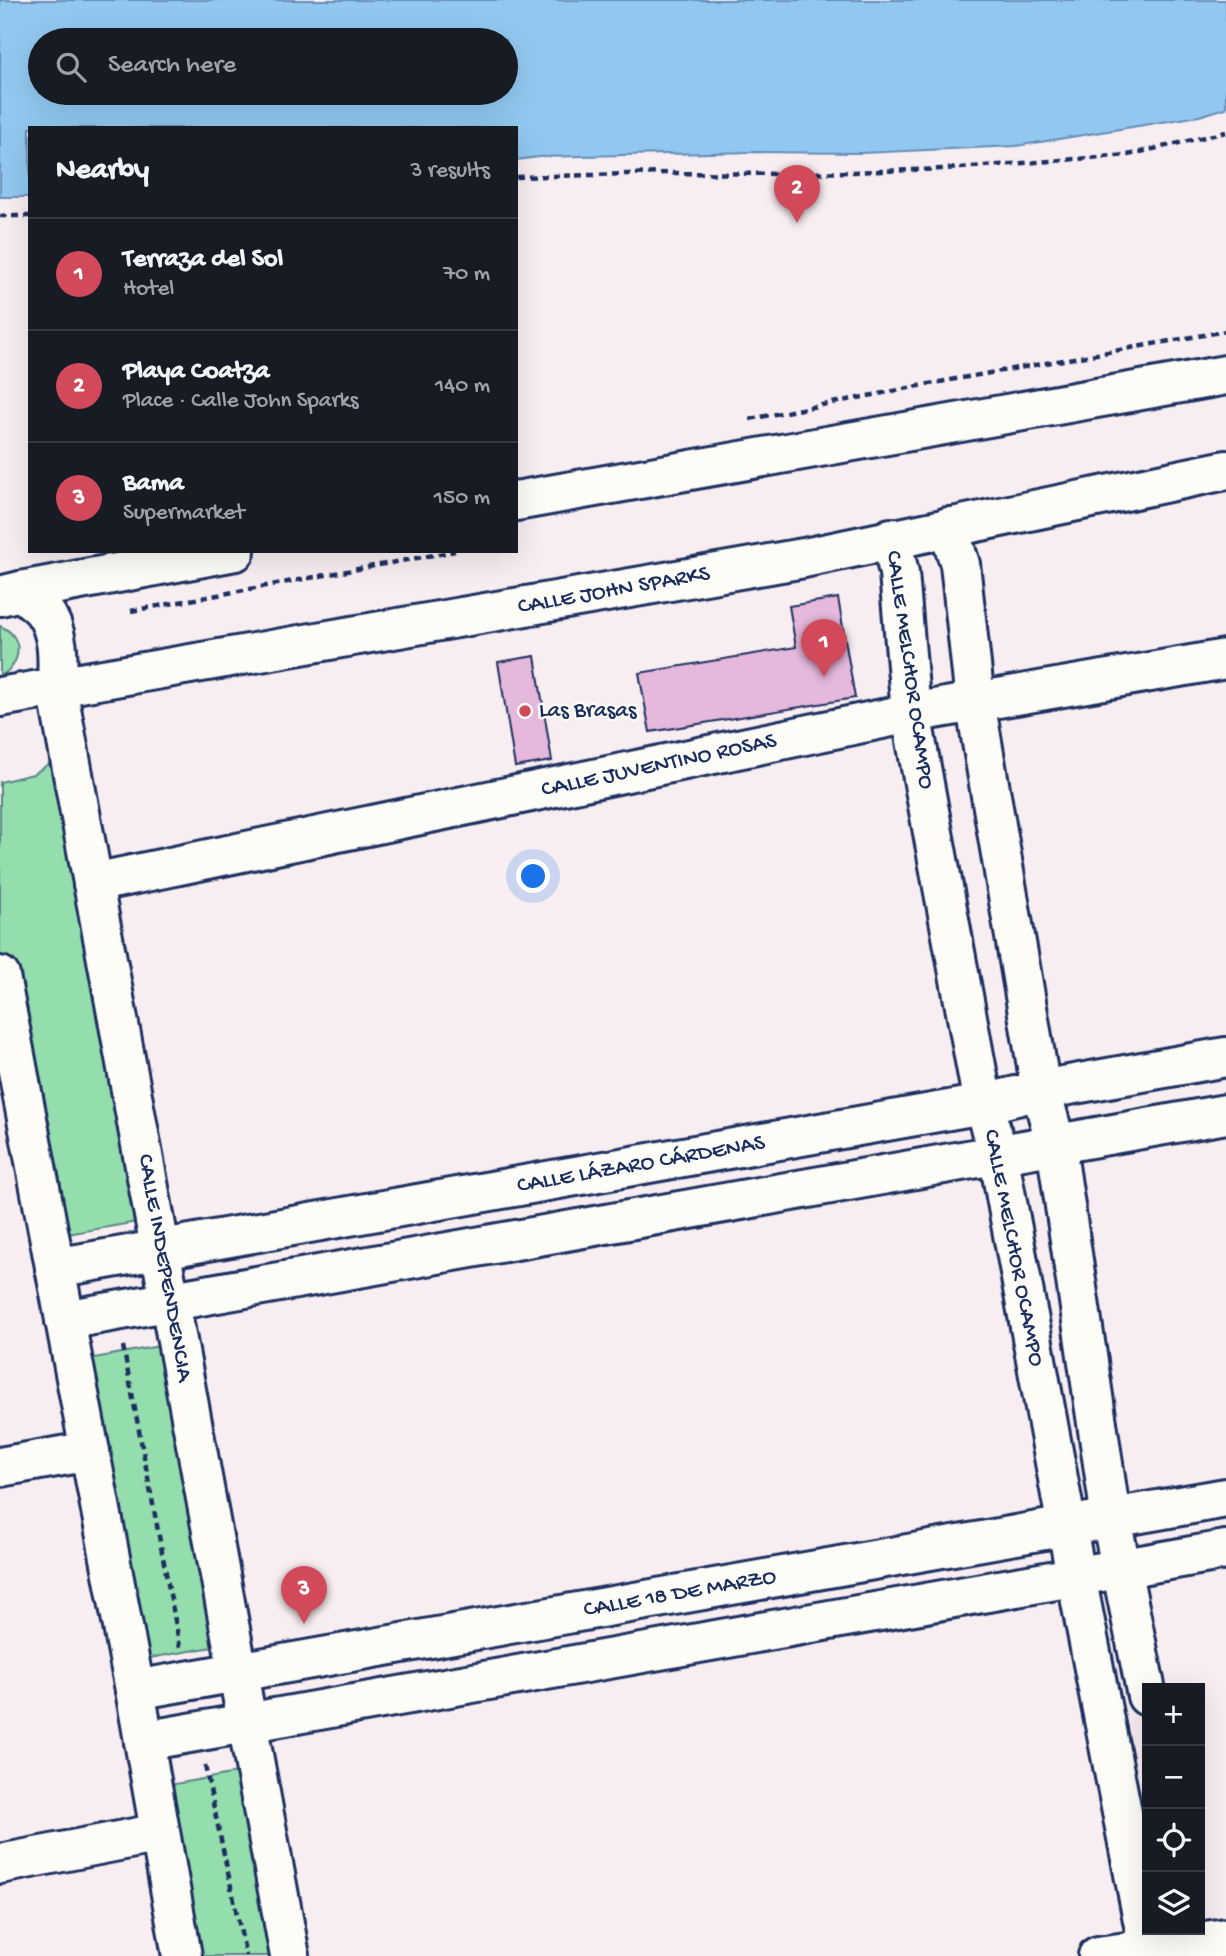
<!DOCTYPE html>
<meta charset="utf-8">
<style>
body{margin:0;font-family:"Gochi Hand",sans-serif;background:#20242c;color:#f1f3f6}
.controls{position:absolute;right:21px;bottom:21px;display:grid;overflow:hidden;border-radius:0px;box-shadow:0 7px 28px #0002}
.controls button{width:63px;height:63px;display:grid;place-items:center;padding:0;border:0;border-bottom:2px solid #363941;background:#171b24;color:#f1f3f6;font:35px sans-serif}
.you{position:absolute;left:534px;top:877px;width:24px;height:24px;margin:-18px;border:5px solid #fff;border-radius:50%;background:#1a73e8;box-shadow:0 0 0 10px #1a73e833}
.badge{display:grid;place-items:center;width:46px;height:46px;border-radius:50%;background:#d1495b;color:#fff;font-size:23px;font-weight:700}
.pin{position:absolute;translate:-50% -58px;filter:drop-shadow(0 2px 4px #0008)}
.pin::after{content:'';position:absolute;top:37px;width:24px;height:21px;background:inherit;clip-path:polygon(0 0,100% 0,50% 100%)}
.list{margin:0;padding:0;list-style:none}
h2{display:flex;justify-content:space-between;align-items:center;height:91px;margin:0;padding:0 28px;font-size:30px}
h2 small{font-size:23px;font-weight:400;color:#9ea1a6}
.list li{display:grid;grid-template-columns:46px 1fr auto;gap:21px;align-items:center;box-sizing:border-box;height:112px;padding:0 28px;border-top:2px solid #363941}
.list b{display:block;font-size:26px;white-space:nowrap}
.list p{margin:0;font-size:23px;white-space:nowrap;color:#9ea1a6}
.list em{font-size:23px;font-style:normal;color:#9ea1a6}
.icon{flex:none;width:38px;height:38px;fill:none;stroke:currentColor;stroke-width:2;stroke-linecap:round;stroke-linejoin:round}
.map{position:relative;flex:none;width:1226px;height:1956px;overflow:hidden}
.search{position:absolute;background:#171b24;box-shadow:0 7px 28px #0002;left:28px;top:28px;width:490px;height:77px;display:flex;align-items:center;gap:18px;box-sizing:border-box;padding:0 24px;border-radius:38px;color:#9ea1a6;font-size:26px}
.panel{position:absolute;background:#171b24;box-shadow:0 7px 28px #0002;left:28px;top:126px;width:490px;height:427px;border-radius:0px}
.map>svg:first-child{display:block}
</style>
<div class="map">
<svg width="1226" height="1956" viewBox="0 0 1226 1956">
<rect width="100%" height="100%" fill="#f8eef2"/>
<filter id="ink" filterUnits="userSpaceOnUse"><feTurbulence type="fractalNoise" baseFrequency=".0143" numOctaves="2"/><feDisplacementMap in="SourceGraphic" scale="14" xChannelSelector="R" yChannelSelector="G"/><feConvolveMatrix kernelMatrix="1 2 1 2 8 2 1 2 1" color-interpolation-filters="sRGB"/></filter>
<g filter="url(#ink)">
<g fill="#94ddad" stroke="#588686" stroke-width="2">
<path d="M0 626C25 636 22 665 0 676Z"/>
<path d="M60 757 143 1221 50 1237 0 953V782L33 774Z"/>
<path d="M165 1345 219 1646 132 1661 78 1361Z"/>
<path d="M242 1772 275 1956H188L158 1787Z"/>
</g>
<path fill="#92c8f0" stroke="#628bb6" stroke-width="2" fill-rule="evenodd" d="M0 0H1226V108L1199 116 1016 146 861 153 754 152 539 157 516 160V128H30V197H0ZM40 40H506V93H40Z"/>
<g fill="#e5b8dc" stroke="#1b2f5e" stroke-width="2">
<path d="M838 598 855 698 650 732 639 673 796 647 789 606Z"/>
<path d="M535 656 552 761 515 767 498 662Z"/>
</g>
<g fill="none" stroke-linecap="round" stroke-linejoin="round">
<g stroke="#1b2f5e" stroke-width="44">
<g id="street">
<path d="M948 527 960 564 975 701 1041 1090 1056 1145 1111 1518 1147 1696"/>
<path d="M891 538 899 573 911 713 983 1104 998 1153 1076 1576 1150 1956"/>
<path d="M93 883 911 713 1226 659"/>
<path d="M55 1268 983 1104 1041 1090 1226 1057"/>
<path d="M65 1320 1226 1114"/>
<path d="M0 1467 90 1451"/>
<path d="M135 1690 1226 1498"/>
<path d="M144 1741 1226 1550"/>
<path d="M0 1864 160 1833"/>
<path d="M1098 1956 1226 1938"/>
</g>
</g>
<g stroke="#1b2f5e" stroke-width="44">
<g id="secondary">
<path d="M516 501 1226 375"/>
<path d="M21 591 235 551"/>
<path d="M57 687 804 558 1226 470"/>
</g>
</g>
<g stroke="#1b2f5e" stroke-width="44">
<g id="primary">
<path d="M0 596 21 591C28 597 37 603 43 610 60 632 58 661 57 687L290 1956"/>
<path d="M0 697 57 687"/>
<path d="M0 976 135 1690 182 1956"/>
</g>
</g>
<g stroke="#1b2f5e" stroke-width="4.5" stroke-dasharray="7 5" stroke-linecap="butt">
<path d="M516 177 666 173 783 174 946 169 1128 155 1226 132"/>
<path d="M0 216H30"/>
<path d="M750 419 945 381 1226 331"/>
<path d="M131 611 455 551"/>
<path d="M123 1346 180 1647"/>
<path d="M205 1766 246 1956"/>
</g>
<use href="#street" stroke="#fdfcf7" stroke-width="38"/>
<use href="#secondary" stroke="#fdfcf7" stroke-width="38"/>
<use href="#primary" stroke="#fdfcf7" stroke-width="38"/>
</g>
</g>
<circle fill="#d1495b" stroke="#fdfcf7" stroke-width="2.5" cx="525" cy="711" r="7"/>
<g text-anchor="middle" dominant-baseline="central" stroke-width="5" stroke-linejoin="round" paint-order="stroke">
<g font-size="23" fill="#1b2f5e" stroke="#fdfcf7">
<text transform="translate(614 591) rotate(-10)">CALLE JOHN SPARKS</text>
<text transform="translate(909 670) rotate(82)">CALLE MELCHOR OCAMPO</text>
<text transform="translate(659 766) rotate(-12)">CALLE JUVENTINO ROSAS</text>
<text transform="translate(641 1165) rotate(-10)">CALLE LÁZARO CÁRDENAS</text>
<text transform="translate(1013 1248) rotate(79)">CALLE MELCHOR OCAMPO</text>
<text transform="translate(164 1268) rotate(80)">CALLE INDEPENDENCIA</text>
<text transform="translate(680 1594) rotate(-10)">CALLE 18 DE MARZO</text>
</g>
<g font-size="23" fill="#1b2f5e" stroke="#fdfcf7" text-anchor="start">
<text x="539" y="711">Las Brasas</text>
</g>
</g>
</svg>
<div class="controls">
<button>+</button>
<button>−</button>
<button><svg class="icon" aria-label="locate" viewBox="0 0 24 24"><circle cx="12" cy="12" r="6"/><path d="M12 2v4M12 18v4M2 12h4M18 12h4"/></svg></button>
<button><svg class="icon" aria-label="layers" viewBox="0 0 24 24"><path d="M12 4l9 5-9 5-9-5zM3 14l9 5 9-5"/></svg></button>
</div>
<div class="you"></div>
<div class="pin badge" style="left:824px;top:677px">1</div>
<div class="pin badge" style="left:797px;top:223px">2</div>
<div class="pin badge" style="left:304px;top:1624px">3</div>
<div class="search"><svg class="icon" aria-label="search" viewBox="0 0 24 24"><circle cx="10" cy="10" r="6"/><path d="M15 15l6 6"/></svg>Search here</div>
<section class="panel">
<h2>Nearby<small>3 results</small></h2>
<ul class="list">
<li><span class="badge">1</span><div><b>Terraza del Sol</b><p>Hotel</p></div><em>70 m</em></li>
<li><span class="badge">2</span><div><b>Playa Coatza</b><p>Place · Calle John Sparks</p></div><em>140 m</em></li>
<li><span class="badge">3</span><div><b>Bama</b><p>Supermarket</p></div><em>150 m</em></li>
</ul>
</section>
</div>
